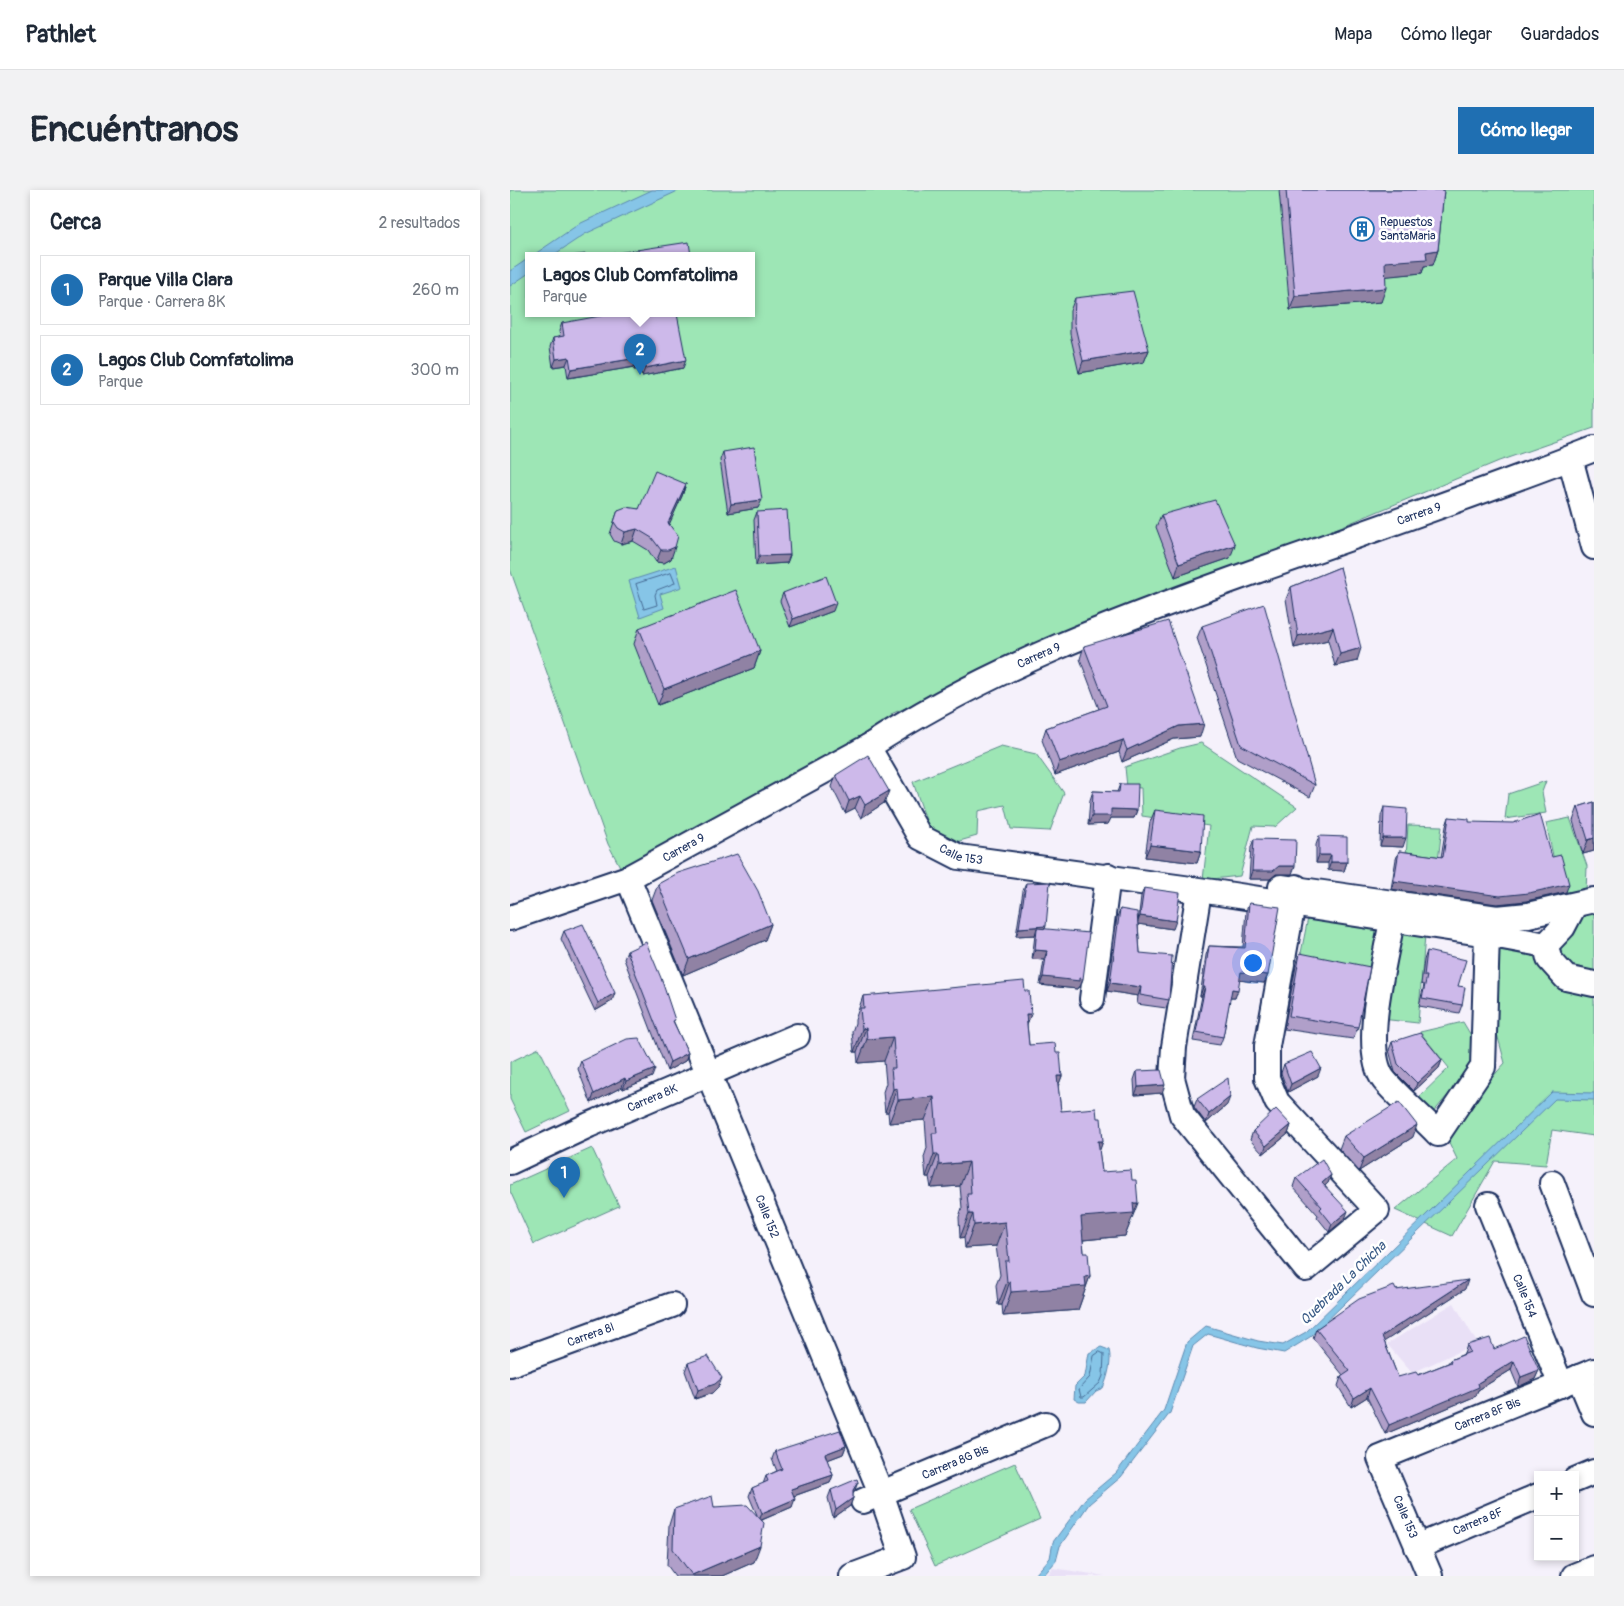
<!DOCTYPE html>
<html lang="es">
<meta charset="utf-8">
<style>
body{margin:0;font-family:Pangolin,sans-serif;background:#f2f2f3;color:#1f2937}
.controls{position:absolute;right:15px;bottom:15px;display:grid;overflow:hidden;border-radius:0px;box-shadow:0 2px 8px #0003}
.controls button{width:45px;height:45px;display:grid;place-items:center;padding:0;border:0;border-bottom:1px solid #e0e1e3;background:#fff;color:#1f2937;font:25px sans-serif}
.you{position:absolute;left:742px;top:772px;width:18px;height:18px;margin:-12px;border:4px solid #fff;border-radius:50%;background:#1a73e8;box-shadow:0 0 0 8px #1a73e833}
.badge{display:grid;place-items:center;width:32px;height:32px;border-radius:50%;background:#1f6fb2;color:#fff;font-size:16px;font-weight:700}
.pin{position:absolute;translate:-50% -41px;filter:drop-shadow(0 1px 2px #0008)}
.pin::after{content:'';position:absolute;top:26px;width:18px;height:15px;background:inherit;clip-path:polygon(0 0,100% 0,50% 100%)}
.popup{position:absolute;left:15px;top:62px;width:230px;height:65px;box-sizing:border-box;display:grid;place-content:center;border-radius:0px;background:#fff;filter:drop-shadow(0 1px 4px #0005);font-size:16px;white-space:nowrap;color:#747a83}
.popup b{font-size:19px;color:#1f2937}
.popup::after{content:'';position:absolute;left:50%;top:100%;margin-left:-10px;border:10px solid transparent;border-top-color:#fff}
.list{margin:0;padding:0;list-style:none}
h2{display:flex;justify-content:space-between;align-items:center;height:65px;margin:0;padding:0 20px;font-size:21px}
h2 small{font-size:16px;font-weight:400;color:#747a83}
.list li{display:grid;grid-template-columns:32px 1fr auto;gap:15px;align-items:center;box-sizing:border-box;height:70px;margin:0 10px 10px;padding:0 10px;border:1px solid #e0e1e3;border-radius:0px}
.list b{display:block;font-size:19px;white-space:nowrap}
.list p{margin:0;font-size:16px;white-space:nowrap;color:#747a83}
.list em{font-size:16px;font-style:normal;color:#747a83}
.map{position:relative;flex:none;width:1084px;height:1386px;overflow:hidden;border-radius:0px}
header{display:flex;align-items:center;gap:30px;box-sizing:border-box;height:70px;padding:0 25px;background:#fff;border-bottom:1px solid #e0e1e3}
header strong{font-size:24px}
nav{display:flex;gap:28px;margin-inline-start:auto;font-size:18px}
.intro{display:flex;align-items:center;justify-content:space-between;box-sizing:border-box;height:120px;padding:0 30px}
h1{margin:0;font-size:35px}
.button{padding:12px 22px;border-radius:0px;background:#1f6fb2;color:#fff;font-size:18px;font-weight:700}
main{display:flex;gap:30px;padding:0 30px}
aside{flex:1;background:#fff;border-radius:0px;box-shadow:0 2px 8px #0003}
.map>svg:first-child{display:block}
</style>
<header>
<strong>Pathlet</strong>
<nav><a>Mapa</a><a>Cómo llegar</a><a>Guardados</a></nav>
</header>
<div class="intro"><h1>Encuéntranos</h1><a class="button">Cómo llegar</a></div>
<main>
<aside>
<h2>Cerca<small>2 resultados</small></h2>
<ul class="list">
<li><span class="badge">1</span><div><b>Parque Villa Clara</b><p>Parque · Carrera 8K</p></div><em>260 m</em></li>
<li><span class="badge">2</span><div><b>Lagos Club Comfatolima</b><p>Parque</p></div><em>300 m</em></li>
</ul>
</aside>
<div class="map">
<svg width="1084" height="1386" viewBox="0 0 1084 1386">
<rect width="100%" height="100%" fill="#f5f1fb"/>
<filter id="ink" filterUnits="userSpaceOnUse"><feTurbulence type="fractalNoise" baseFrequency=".02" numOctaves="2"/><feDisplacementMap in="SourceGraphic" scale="10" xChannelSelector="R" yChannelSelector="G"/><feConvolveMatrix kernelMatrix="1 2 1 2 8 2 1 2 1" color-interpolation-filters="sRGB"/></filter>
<g filter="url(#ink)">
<g fill="#e9e0f6">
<path d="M944 1113 967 1153 902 1183 877 1154Z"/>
<path d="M543 1378 595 1386H536Z"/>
</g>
<g fill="#9de6b5" stroke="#5c8a8a" fill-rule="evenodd">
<path d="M0 0H1084V238L989 271 381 524 387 534 116 688 98 654 0 379ZM19 66H241V124H19Z"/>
<path d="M691 553 787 617 765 637 743 636 730 686 693 690 699 636 632 626 631 598 617 597 615 577 670 558Z"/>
<path d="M491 556 526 564 554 603 540 641 501 639 495 615 468 621 467 646 446 652 420 642 403 592Z"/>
<path d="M1036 591 1032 602 1036 623 995 629 998 604Z"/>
<path d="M1060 628 1077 676 1076 703 1053 712 1036 633Z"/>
<path d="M898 635 932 636 928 672 896 667Z"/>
<path d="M1084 720V946L1042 940 1036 975 985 971 942 1046 885 1020 947 969 934 942 995 873 975 800 989 752 1048 754 1077 722Z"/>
<path d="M798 728 869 738 862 781 790 768Z"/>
<path d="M889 743 915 745 908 833 871 829Z"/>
<path d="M953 832 972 864 922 924 907 909 939 878 910 842Z"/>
<path d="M29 858 60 921 16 942 0 909V872Z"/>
<path d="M82 958 109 1016 24 1054 0 1001V995Z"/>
<path d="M505 1273 530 1329 425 1376 399 1319Z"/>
</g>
<g fill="#86c5e7" stroke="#5b89b0">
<path d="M142 0H170L75 44 42 66H22L69 34Z"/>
<path d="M19 68V83L0 96V81Z"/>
<path d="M166 376 172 397 150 404 154 418 130 427 119 391Z"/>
<path d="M1042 902 1084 903V910L1045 909 800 1147 774 1163 747 1158 698 1144 683 1156 660 1223 611 1287 579 1314 550 1356 546 1371 533 1386H524L540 1368 543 1352 575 1309 606 1283 654 1220 677 1152 696 1136 748 1151 773 1155 796 1142Z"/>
<path d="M591 1157 599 1160C602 1171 598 1187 593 1198L586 1201 576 1212H569L564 1209 565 1196 575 1186 579 1163Z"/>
</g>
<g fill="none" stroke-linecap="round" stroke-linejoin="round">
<g stroke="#466b95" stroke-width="1">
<path d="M161 383 165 393 147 400 145 405 147 415 134 419 126 394Z"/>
<path d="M590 1162 594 1164 593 1186 590 1193 574 1207H571L569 1199 580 1187 584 1166Z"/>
</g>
<g stroke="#1b2f5e" stroke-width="28">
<g id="minor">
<path d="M1060 268 1084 357"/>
<path id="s1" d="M358 557 410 647 449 667 703 702 977 744 1036 755"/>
<path id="s2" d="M118 688 371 1303 393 1367 342 1386"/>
<path d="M771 697 987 728 1018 725 1084 710"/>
<path d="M689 701 664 857 662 888 672 925 796 1079 867 1020 767 912 757 888V856L786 697"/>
<path id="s3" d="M0 728 118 688 358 557C478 478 614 428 749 380 861 341 973 302 1084 259"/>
<path d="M882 730C876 768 850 859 874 890 890 909 911 926 928 944L973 877 977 744"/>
<path d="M1036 755 1039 769 1056 788 1084 794"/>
<path d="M1036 755 1053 737 1064 716"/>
<path d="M582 809 598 686"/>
<path id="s4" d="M0 972 79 935 287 846"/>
<path d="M1042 993 1084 1104"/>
<path id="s5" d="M978 1015 1051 1195"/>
<path id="s6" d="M0 1174 162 1115"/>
<path d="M1069 1187 1084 1223"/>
<path d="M1065 1290 1084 1282"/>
<path id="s7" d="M353 1311 536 1234"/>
<path id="s8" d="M907 1357 1028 1306"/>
<path id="s9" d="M920 1386 870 1268 1084 1181"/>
<path d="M1064 1386 1084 1378"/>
</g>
</g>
<use href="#minor" stroke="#fff" stroke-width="24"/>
</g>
<g fill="#b09fc9" stroke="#1b2f5e">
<path d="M769 0H934L928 60 923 75 914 76 912 83 876 86 871 112 780 120Z"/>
<path d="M565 108 639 160 634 172 569 183 560 144V121Z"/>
<path d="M52 133 173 178 132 186 130 179 124 180V177L58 188 56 175 43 177 40 157 43 148 50 147 49 141Z"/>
<path d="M213 262 248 318 218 323 210 270Z"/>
<path d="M176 294 172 306 159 334 161 369 154 373 146 372 138 360 123 351 111 354 104 351 100 344 108 320 129 319Z"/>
<path d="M247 322 280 365 277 373 246 375 244 330Z"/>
<path d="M651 325 720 368 665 387 646 337Z"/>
<path d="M830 377 847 471 825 476 818 450 784 458 776 409 781 397Z"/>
<path d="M273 403 323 421 280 437 270 411Z"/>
<path d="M692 436 805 595 800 607 727 568 687 448Z"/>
<path d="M129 438 250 461 244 478 148 515 124 454Z"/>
<path d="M574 456 690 547 664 549 612 572 609 562 545 585 532 550 536 538 589 519 570 469Z"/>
<path d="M326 585 374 613 351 628 345 618 335 623 322 597Z"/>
<path d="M610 594 627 620 624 628H601L598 634 578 635 580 610 583 601 607 602Z"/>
<path d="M1084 612V661L1073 664 1063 631 1068 617Z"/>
<path d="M874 617 893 657 870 656 871 626Z"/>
<path d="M645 620 691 661 687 673 635 667 640 632Z"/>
<path d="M939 627 959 632 1042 667 1056 702 1016 711 987 714 881 699 886 669 889 661 931 667 936 636Z"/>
<path d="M809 646 837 672 834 681 818 680V673H806V655Z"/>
<path d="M744 649 782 684H766L760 689H739L741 657Z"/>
<path d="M516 693 534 739 570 797H568L567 799 530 795 534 770 522 769 525 745 506 746 513 701Z"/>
<path d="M148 694 261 734 255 750 173 785 142 710Z"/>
<path d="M634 698 663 739 628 734 630 763 659 810 656 818 627 814 628 806 597 801 607 727 610 719 628 732 631 706Z"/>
<path d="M739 713 758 785 754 793 729 790 725 808H720L713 847 710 855 683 851 692 806H690L696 765 699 756 733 757 736 721Z"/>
<path d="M54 741 102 811 85 821 51 749Z"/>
<path d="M117 761 164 833 178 863 175 871 157 881 114 769Z"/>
<path d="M917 761 948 796 952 815 949 823 909 816 914 795 911 794 914 770Z"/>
<path d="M790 763 848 837 843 849 774 839 786 776Z"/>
<path d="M515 801 521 824 517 834 519 855 546 863 552 886 548 896 551 921 587 928 593 951 589 961 592 982 619 1036 615 1046 573 1050 574 1063 580 1086 568 1120 493 1126 492 1115H488L486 1095 490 1085 486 1056 455 1058 454 1047 450 1048 449 1027 452 1018 450 996 421 998 419 987H416L414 967 417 958 415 930 379 933 378 922H375L373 902 376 893 374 871 348 873 347 862H344L342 842 345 833V830L353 806Z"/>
<path d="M882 852 932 870 929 878 904 901 885 882 879 860Z"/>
<path d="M71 871 142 887 113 899 112 897 81 913 68 879Z"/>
<path d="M774 874 808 886 778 902 771 883Z"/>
<path d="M627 881 652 903 625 905 624 890Z"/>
<path d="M687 909 717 915 696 933 684 917Z"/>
<path d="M781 935 778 944 753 964 740 950 743 941Z"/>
<path d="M834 946 903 947 849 981 829 959Z"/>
<path d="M821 985 818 993 815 996 835 1029 819 1042 807 1027 808 1025 783 997 786 988Z"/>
<path d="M955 1099 874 1151 888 1187 908 1185 938 1173 940 1170 954 1164 957 1155 984 1159 1029 1180 1025 1189 1008 1197 1001 1180 968 1200 966 1206 875 1244 857 1207 841 1217 828 1196 831 1187 833 1185 803 1148 806 1139 886 1100Z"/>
<path d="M178 1173 209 1196 202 1203 185 1209 175 1181Z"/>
<path d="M336 1256 333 1264 317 1270 323 1285 320 1293 284 1306 282 1317 252 1330 244 1372 212 1386H165L157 1375 159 1335 164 1319 204 1317 247 1325 239 1306 242 1298 253 1294 256 1286 267 1281 262 1269 265 1261Z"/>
<path d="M321 1300H345L343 1304V1308L340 1316 323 1328 318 1308Z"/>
</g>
<g fill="#9082a4" stroke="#1b2f5e">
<path d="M928 60 923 75 914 76 912 83 870 87 875 72 916 62Z"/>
<path d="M876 98 871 112 780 120 785 106Z"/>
<path d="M639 160 634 172 569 183 573 171Z"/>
<path d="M59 167 56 175 43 177 46 169Z"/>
<path d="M127 168 124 177 58 188 61 179Z"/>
<path d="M176 170 173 178 132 186 135 178Z"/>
<path d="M133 171 130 179 124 180 127 172Z"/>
<path d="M176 294 172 306 154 346 158 333Z"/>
<path d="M252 310 248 318 218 323 221 314Z"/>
<path d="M127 339 123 351 111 354 115 342Z"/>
<path d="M725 355 720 368 665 387 669 374Z"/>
<path d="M165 357 161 369 154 373 146 372 151 360Z"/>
<path d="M280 365 277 373 246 375 249 366Z"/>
<path d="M326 413 323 421 280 437 283 429Z"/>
<path d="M823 437 818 450 784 458 788 446Z"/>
<path d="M851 458 847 471 825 476 830 464Z"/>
<path d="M250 461 244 478 148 515 154 499Z"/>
<path d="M694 534 690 547 664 549 612 572 617 560 669 536Z"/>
<path d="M613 550 609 562 545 585 549 572Z"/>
<path d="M379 601 374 613 351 628 355 615Z"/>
<path d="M350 606 345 618 335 623 339 611Z"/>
<path d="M601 619 627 620 624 628H601L598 634 578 635 582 626Z"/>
<path d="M873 648H896L893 657 870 656Z"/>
<path d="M1084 648V661L1073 664 1078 650Z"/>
<path d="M640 655 691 661 687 673 635 667Z"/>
<path d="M809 665H821L818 673H806Z"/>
<path d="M821 672H837L834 681 818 680Z"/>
<path d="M769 676H785L782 684H766L760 689H739L742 681Z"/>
<path d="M884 691 1059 694 1056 702 1016 711 987 714 881 699Z"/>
<path d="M630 726 666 731 663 739 627 734Z"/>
<path d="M261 734 255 750 173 785 179 769Z"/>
<path d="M536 736 533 744 527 738 525 745 506 746 509 738Z"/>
<path d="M525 760 537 761 534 770 522 769Z"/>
<path d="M731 782 758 785 754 793 728 790Z"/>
<path d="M533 787 570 788 573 789 570 797H568L567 799 530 795Z"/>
<path d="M600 793 631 797 628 806 597 801Z"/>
<path d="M693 797H695L692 806H690Z"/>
<path d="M722 799 728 800 725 808H719Z"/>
<path d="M105 803 102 811 85 821 88 813Z"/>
<path d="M516 824H521L512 847Z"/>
<path d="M356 838 347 862H344L352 839Z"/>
<path d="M383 847 374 871 348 873 357 849Z"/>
<path d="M178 863 175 871 157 881 160 872Z"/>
<path d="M932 870 929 878 904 901 907 893Z"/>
<path d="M811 878 808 886 778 902 781 894Z"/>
<path d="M145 879 142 887 113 899 116 891Z"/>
<path d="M547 886H552L543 910Z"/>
<path d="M115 888 112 897 81 913 84 904Z"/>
<path d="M655 895 652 903 625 905 628 897Z"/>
<path d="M387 898 378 922H375L383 899Z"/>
<path d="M424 907 415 930 379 933 388 910Z"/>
<path d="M720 907 717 915 696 933 699 924Z"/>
<path d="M781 935 778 944 753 964 756 956Z"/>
<path d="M907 935 903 947 849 981 854 968Z"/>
<path d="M588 951H593L585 974Z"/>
<path d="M424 964H428L419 987H416Z"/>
<path d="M459 972 450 996 421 998 429 975Z"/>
<path d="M821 985 818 993 809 1001 812 993Z"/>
<path d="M623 1013H628L615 1046 562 1051 571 1027Z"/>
<path d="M838 1021 835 1029 819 1042 822 1034Z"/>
<path d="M459 1024H463L454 1047 450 1048Z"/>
<path d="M495 1032 486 1056 455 1058 464 1035Z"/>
<path d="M580 1086 568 1120 493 1126 501 1102Z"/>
<path d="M958 1090 955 1099 869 1155 872 1146Z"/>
<path d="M500 1091 492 1115H488L497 1092Z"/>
<path d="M1004 1171 1001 1180 968 1200 966 1206 875 1244 879 1235 968 1193Z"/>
<path d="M1029 1180 1025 1189 1008 1197 1011 1187Z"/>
<path d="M212 1188 209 1196 202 1203 185 1209 188 1200Z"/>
<path d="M860 1198 857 1207 841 1217 844 1208Z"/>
<path d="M336 1256 333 1264 312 1272 315 1264Z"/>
<path d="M323 1285 320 1293 278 1308 281 1299Z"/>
<path d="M348 1292 345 1300 339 1309 343 1300Z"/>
<path d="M343 1308 340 1316 323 1328 326 1320Z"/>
<path d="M285 1309 282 1317 249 1331 252 1323Z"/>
<path d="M250 1356 244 1372 212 1386H182V1385Z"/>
</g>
<g fill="#cdb9ea" stroke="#1b2f5e">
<path d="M776 0H934L928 60 916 62 917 69 875 72 876 98 785 106Z"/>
<path d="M179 52 181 66H87Z"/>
<path d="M76 64 77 66H60Z"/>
<path d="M623 101 639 160 573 171 564 132 565 108Z"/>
<path d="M101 124H167L176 170 135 178 133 171 127 172V168L61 179 59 167 46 169 43 148 54 146 52 133Z"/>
<path d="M244 257 252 310 221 314 213 262Z"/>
<path d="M145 281 176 294 158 333 168 346 165 357 158 360H151L142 348 127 339 115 342 108 338 104 332 108 320 116 317 129 319Z"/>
<path d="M705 310 725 355 669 374 651 325Z"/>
<path d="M277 320 280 365 249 366 247 322Z"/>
<path d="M830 377 851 458 830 464 823 437 788 446 781 397Z"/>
<path d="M316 386 326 413 283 429 273 403Z"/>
<path d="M226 400 250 461 154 499 129 438Z"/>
<path d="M754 414 805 595 731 555 692 436Z"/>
<path d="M658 431 694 534 669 536 617 560 613 550 549 572 536 538 597 516 574 456Z"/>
<path d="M358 565 379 601 355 615 350 606 339 611 326 585Z"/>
<path d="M610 594H628L627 620 601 619V626H582L583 601 609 602Z"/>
<path d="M1084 612V648L1078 650 1068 617Z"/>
<path d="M874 617 897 619 896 648H873Z"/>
<path d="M645 620 693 626 691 661 640 655Z"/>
<path d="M1030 624 1042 667 1051 665 1059 694 1019 703 990 706 884 691 889 661 933 667 939 627 959 629V632L1003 633Z"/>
<path d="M809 646 837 647V672H821V665H809Z"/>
<path d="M744 649 786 650 785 676H769L763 681H742Z"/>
<path d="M227 664 248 701 261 734 179 769 148 694 168 683Z"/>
<path d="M540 692 536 736 509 738 516 693Z"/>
<path d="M634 698 670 703 666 731 630 726Z"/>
<path d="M739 713 770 717 758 785 731 782 728 800 722 799 713 847 686 842 695 797H693L699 756 735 758Z"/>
<path d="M610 719 627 722 630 763 662 766 659 810 630 805 631 797 600 793Z"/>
<path d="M73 734 105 803 88 813 54 741Z"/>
<path d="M527 738 579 743 573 789 570 788V791L533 787 537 761 525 760Z"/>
<path d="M136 752 151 788 165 830 163 831 178 863 160 872 117 761Z"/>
<path d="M917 761 956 770 948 796 955 797 952 815 912 808 917 786H914Z"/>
<path d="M790 763 860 777 848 837 779 826Z"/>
<path d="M514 791 515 801H519L521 824H516L519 855 545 853 546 863H550L552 886H547L551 921 586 918 587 928H591L593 951H588L592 982 621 980 622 990H626L628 1013H623L624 1023 571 1027 574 1063H578L580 1086 575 1087 576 1096 501 1102 500 1091 497 1092 495 1071H499L495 1032 464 1035 463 1024H459L457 1004H461L459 972 429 975 428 964H424L422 943H427L424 907 388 910 387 898 383 899 381 878H385L383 847 357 849 356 838 352 839 350 818H354L353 806Z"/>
<path d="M910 843 932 870 907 893 888 874 882 852Z"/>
<path d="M129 848 145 879 116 891 115 888 84 904 71 871 117 849Z"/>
<path d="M802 862 811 878 781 894 774 874Z"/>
<path d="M651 880 655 895 628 897 627 881Z"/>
<path d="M718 888 720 907 699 924 687 909Z"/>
<path d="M889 912 907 935 854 968 834 946Z"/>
<path d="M766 919 781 935 756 956 743 941Z"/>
<path d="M812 969 821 985 812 993 838 1021 822 1034 810 1019 812 1017 786 988Z"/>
<path d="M958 1090 872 1146 888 1187 906 1182 908 1185 941 1172 940 1170 960 1162 957 1155 980 1148 984 1159 1014 1146 1029 1180 1011 1187 1004 1171 968 1193 969 1197 879 1235 860 1198 844 1208 831 1187 840 1181 806 1139 849 1109 884 1096 886 1100Z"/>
<path d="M198 1166 212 1188 205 1194 188 1200 178 1173Z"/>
<path d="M330 1240 336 1256 315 1264 323 1285 281 1299 285 1309 252 1323 242 1298 258 1291 256 1286 272 1279 265 1261Z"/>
<path d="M347 1289 348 1292 343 1300V1308L326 1320 321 1300Z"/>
<path d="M202 1306 204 1317 237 1315 254 1333 250 1356 182 1385 163 1359 164 1319Z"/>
</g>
</g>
<defs>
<g id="building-ring" transform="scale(1.25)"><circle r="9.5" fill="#fff" stroke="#1f6fb2" stroke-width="1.5"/><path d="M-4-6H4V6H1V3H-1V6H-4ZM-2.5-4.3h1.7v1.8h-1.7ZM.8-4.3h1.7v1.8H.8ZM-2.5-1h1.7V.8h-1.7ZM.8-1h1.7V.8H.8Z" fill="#1f6fb2"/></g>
</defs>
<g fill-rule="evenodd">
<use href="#building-ring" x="852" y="39"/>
</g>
<g text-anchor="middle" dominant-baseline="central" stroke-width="5" stroke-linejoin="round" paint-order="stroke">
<g font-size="12" fill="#1b2f5e" stroke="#fff" text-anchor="start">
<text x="870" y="32">Repuestos<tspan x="870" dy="14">SantaMaria</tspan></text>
</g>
<g font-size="12" fill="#1b2f5e" stroke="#fff">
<text stroke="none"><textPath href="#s3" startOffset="998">Carrera 9</textPath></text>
<text stroke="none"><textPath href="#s3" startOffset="592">Carrera 9</textPath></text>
<text stroke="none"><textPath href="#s3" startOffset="188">Carrera 9</textPath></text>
<text stroke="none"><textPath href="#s1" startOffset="149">Calle 153</textPath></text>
<text stroke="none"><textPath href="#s4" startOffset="156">Carrera 8K</textPath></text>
<text stroke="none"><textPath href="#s2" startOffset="366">Calle 152</textPath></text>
<text stroke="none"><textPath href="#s5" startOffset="98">Calle 154</textPath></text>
<text stroke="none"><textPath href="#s6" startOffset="86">Carrera 8I</textPath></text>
<text stroke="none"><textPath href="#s9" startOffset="244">Carrera 8F Bis</textPath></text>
<text stroke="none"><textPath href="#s7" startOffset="100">Carrera 8G Bis</textPath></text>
<text transform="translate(895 1327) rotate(67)">Calle 153</text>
<text stroke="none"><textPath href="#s8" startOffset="66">Carrera 8F</textPath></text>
</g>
<g font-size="14" font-style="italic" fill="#3b5c87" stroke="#fff">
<text transform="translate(833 1093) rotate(-44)">Quebrada La Chicha</text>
</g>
</g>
</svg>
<div class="controls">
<button>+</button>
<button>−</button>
</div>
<div class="you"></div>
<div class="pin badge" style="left:54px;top:1008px">1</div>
<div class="pin badge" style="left:130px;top:185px">2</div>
<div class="popup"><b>Lagos Club Comfatolima</b>Parque</div>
</div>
</main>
